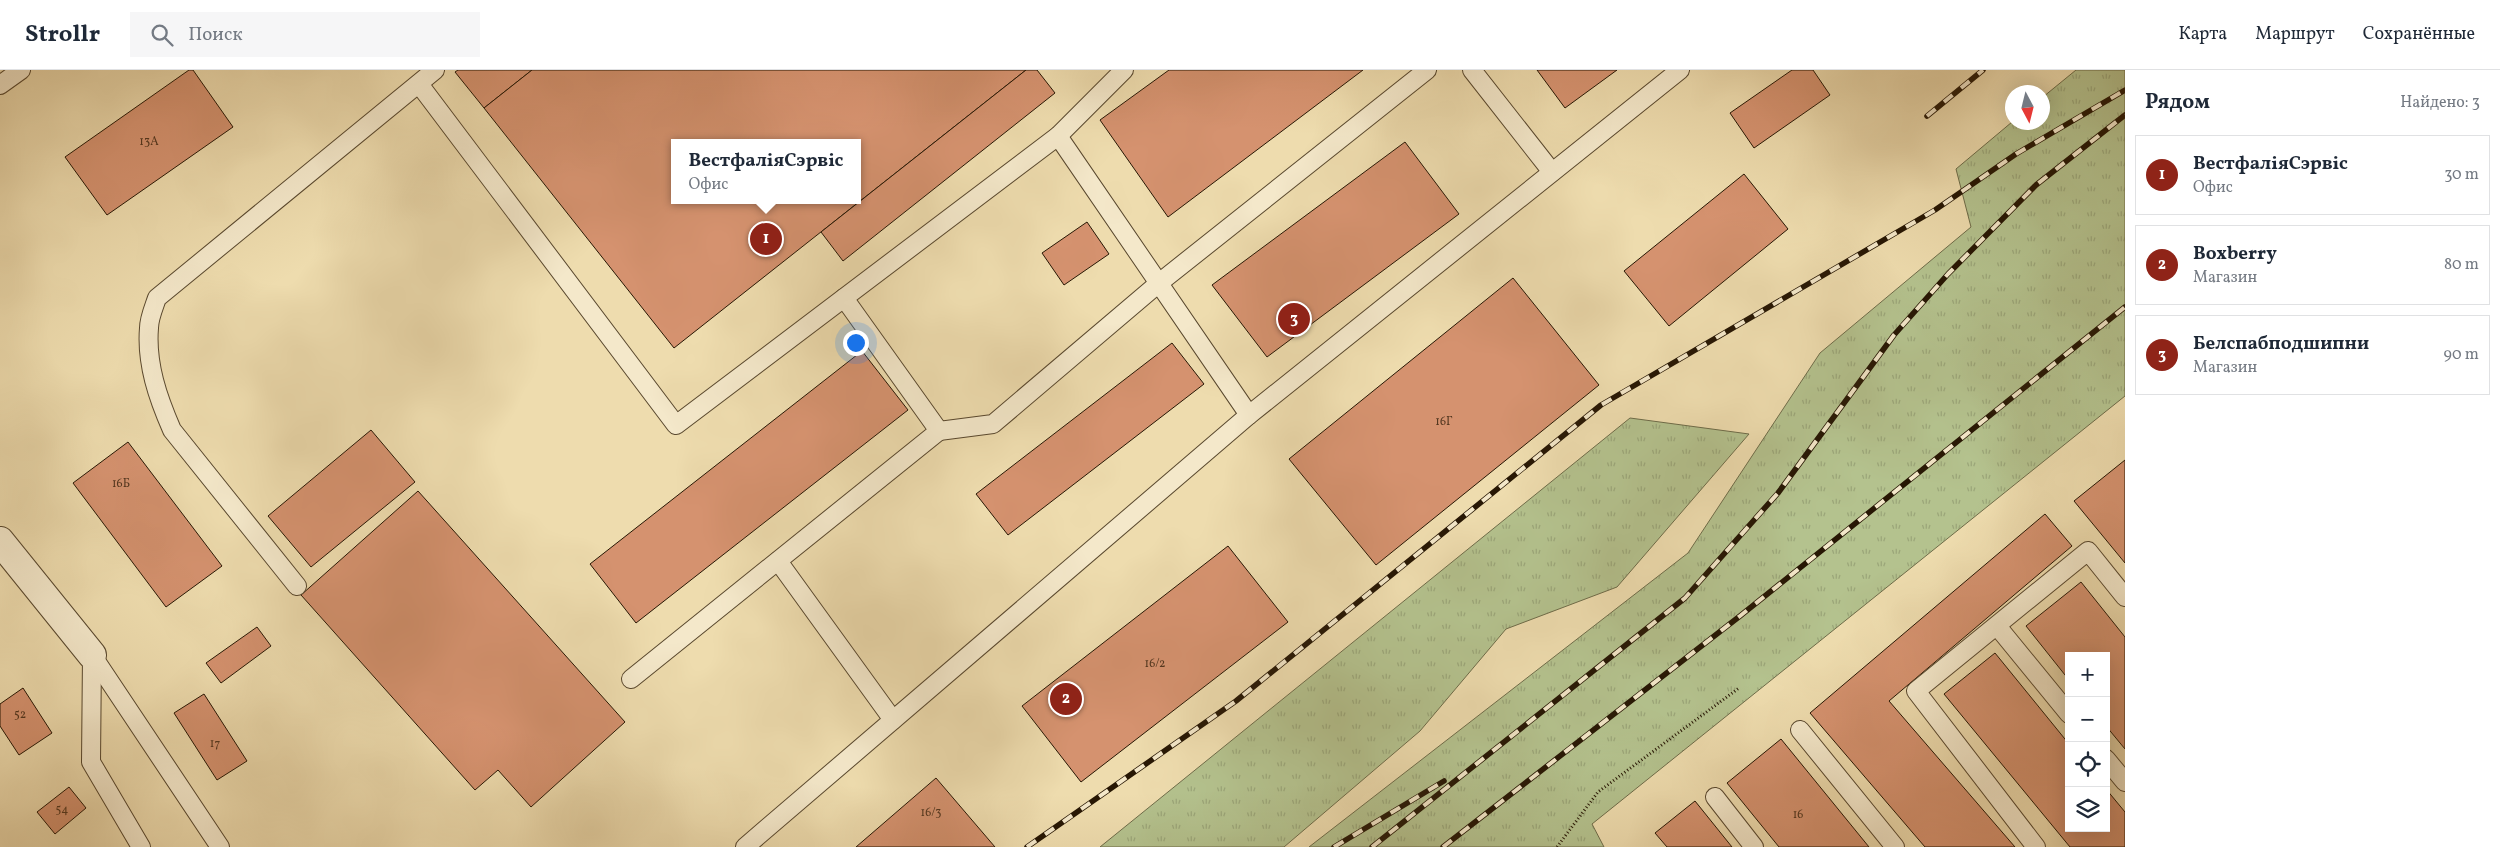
<!DOCTYPE html>
<html lang="ru">
<meta charset="utf-8">
<style>
body{margin:0;font-family:Vollkorn,serif;background:#f6f6f7;color:#1f2937}
.controls{position:absolute;right:15px;bottom:15px;display:grid;overflow:hidden;border-radius:0px;box-shadow:0 5px 20px #0002}
.controls button{width:45px;height:45px;display:grid;place-items:center;padding:0;border:0;border-bottom:1px solid #e0e1e3;background:#fff;color:#1f2937;font:25px sans-serif}
.compass{position:absolute;left:2005px;top:15px;width:45px;height:45px;border-radius:50%;background:#fff;box-shadow:0 5px 20px #0002;rotate:173deg}
.you{position:absolute;left:855px;top:272px;width:18px;height:18px;margin:-12px;border:4px solid #fff;border-radius:50%;background:#1a73e8;box-shadow:0 0 0 8px #1a73e833}
.badge{display:grid;place-items:center;width:32px;height:32px;border-radius:50%;background:#8f2418;color:#fff;font-size:16px;font-weight:700}
.pin{position:absolute;translate:-50% -50%;border:2px solid #fff;box-shadow:0 1px 5px #0006}
.popup{position:absolute;left:671px;top:69px;width:190px;height:65px;box-sizing:border-box;display:grid;place-content:center;border-radius:0px;background:#fff;filter:drop-shadow(0 1px 4px #0005);font-size:16px;white-space:nowrap;color:#747a83}
.popup b{font-size:19px;color:#1f2937}
.popup::after{content:'';position:absolute;left:50%;top:100%;margin-left:-10px;border:10px solid transparent;border-top-color:#fff}
.list{margin:0;padding:0;list-style:none}
h2{display:flex;justify-content:space-between;align-items:center;height:65px;margin:0;padding:0 20px;font-size:21px}
h2 small{font-size:16px;font-weight:400;color:#747a83}
.list li{display:grid;grid-template-columns:32px 1fr auto;gap:15px;align-items:center;box-sizing:border-box;height:80px;margin:0 10px 10px;padding:0 10px;border:1px solid #e0e1e3;border-radius:0px}
.list b{display:block;font-size:19px;white-space:nowrap}
.list p{margin:0;font-size:16px;white-space:nowrap;color:#747a83}
.list em{font-size:16px;font-style:normal;color:#747a83}
.icon{flex:none;width:28px;height:28px;fill:none;stroke:currentColor;stroke-width:2;stroke-linecap:round;stroke-linejoin:round}
.map{position:relative;flex:none;width:2125px;height:777px;overflow:hidden}
header{display:flex;align-items:center;gap:30px;box-sizing:border-box;height:70px;padding:0 25px;background:#fff;border-bottom:1px solid #e0e1e3}
header strong{font-size:24px}
nav{display:flex;gap:28px;margin-inline-start:auto;font-size:18px}
.search{width:350px;height:45px;background:#f6f6f7;display:flex;align-items:center;gap:12px;box-sizing:border-box;padding:0 18px;border-radius:0px;color:#747a83;font-size:19px}
main{display:flex}
aside{flex:1;background:#fff}
.map>svg:first-child{display:block}
</style>
<header>
<strong>Strollr</strong>
<div class="search"><svg class="icon" aria-label="search" viewBox="0 0 24 24"><circle cx="10" cy="10" r="6"/><path d="M15 15l6 6"/></svg>Поиск</div>
<nav><a>Карта</a><a>Маршрут</a><a>Сохранённые</a></nav>
</header>
<main>
<div class="map">
<svg width="2125" height="777" viewBox="0 0 2125 777">
<defs>
<pattern id="grass-tufts" width="24" height="20" patternUnits="userSpaceOnUse" patternTransform="scale(1.25)"><rect width="24" height="20" fill="#b4c28e"/><path d="M3 7l-1-3M5 7V3M7 7l1-3M15 17l-1-3M17 17v-4M19 17l1-3" fill="none" stroke="#9ba679"/></pattern>
</defs>
<rect width="100%" height="100%" fill="#eedcae"/>
<filter id="stains"><feTurbulence type="fractalNoise" baseFrequency=".004" numOctaves="4"/><feColorMatrix values="0 0 0 0 .2 0 0 0 0 .09 0 0 0 0 .02 0 0 0 .5 -.17"/></filter>
<radialGradient id="worn" r=".72"><stop offset=".6" stop-color="#630" stop-opacity="0"/><stop offset="1" stop-color="#630" stop-opacity=".3"/></radialGradient>
<g fill="url(#grass-tufts)" stroke="#6e6c49">
<path d="M2076 0H2125V326L1592 754 1604 777H1309L1688 483 1820 283 1971 157 1956 99 2012 52H2042L2043 27Z"/>
<path d="M1630 348 1749 364 1617 517 1506 559 1420 661 1284 777H1100Z"/>
</g>
<g fill="#d5926f" stroke="#271704" fill-rule="evenodd">
<path d="M189 0H193L233 57 107 145 65 87Z"/>
<path d="M458 0H532L484 38 455 2Z"/>
<path d="M532 0H1026L674 278 484 38ZM675 73H857V130H675Z"/>
<path d="M1026 0H1037L1055 23 843 191 821 162Z"/>
<path d="M1169 0H1363L1168 147 1100 50Z"/>
<path d="M1537 0H1617L1565 38Z"/>
<path d="M1792 0H1813L1830 25 1754 78 1730 43Z"/>
<path d="M1405 72 1459 144 1267 287 1212 215Z"/>
<path d="M1744 104 1788 159 1669 256 1624 201Z"/>
<path d="M1087 152 1109 184 1064 215 1042 183Z"/>
<path d="M1513 208 1599 315 1376 495 1289 389Z"/>
<path d="M1172 273 1204 314 1008 465 976 424Z"/>
<path d="M862 281 908 340 636 553 590 494Z"/>
<path d="M371 360 415 412 311 497 268 446Z"/>
<path d="M128 372 222 496 166 537 73 413Z"/>
<path d="M2125 390V493L2074 431Z"/>
<path d="M418 421 625 652 531 737 498 700 475 720 301 525Z"/>
<path d="M2045 444 2072 476 1889 631 2015 777H1925L1810 643Z"/>
<path d="M1228 476 1288 552 1081 712 1022 636Z"/>
<path d="M2081 512 2125 567V679L2106 656V586H2069V610L2026 556Z"/>
<path d="M257 557 271 576 221 613 206 593Z"/>
<path d="M1995 583 2069 674V758H2106V719L2125 742V777H2070L1944 624Z"/>
<path d="M23 618 52 663 19 685 0 656V634Z"/>
<path d="M204 624 247 691 217 710 174 643Z"/>
<path d="M1781 669 1869 777H1779L1727 713Z"/>
<path d="M936 708 995 777H856Z"/>
<path d="M69 717 86 738 55 764 37 742Z"/>
<path d="M1695 731 1732 777H1667L1655 763Z"/>
</g>
<g fill="none" stroke-linecap="round" stroke-linejoin="round">
<g stroke="#59482e" stroke-width="20">
<g id="lane">
<path d="M1472 0 1552 102"/>
<path d="M419 14 676 355 1058 66 1124 0"/>
<path d="M0 15 21 0"/>
<path d="M1058 66 1249 345"/>
<path d="M939 361 993 354 1159 213 1427 0"/>
<path d="M778 491 893 650"/>
<path d="M297 516 172 360C158 328 146 294 149 258 149 248 154 237 157 228L435 0"/>
<path d="M1997 556 2069 644"/>
<path d="M92 585 220 777"/>
<path d="M92 585 91 692 141 777"/>
<path d="M631 609 939 361 844 228"/>
<path d="M1800 660 1895 777"/>
<path d="M2106 689 2125 712"/>
<path d="M1715 727 1754 777"/>
<path d="M745 777 1249 345 1680 0"/>
<path d="M2036 777 1916 621 2088 481 2125 527"/>
</g>
</g>
<g stroke="#59482e" stroke-width="30">
<path id="street" d="M0 471 92 585"/>
</g>
<path stroke="#271704" stroke-width="3" stroke-dasharray="1 2.5" stroke-linecap="butt" d="M1557 777 1598 722 1739 618"/>
<use href="#lane" stroke="#f4e8ca" stroke-width="18"/>
<use href="#street" stroke="#f4e8ca" stroke-width="28"/>
<g stroke="#271704" stroke-width="5.5">
<g id="rail">
<path d="M1927 46 1983 0"/>
<path d="M1027 777 1236 631 1601 335 1935 140 2016 84 2125 20"/>
<path d="M1334 777 1444 711"/>
<path d="M1372 777 1685 528 1778 423 1894 265 1948 204 2036 115 2125 45"/>
<path d="M1443 777 1740 546 2125 237"/>
</g>
</g>
<use href="#rail" stroke="#f4e8ca" stroke-width="4" stroke-dasharray="11" stroke-linecap="butt"/>
</g>
<g text-anchor="middle" dominant-baseline="central" stroke-width="4.5" stroke-linejoin="round" paint-order="stroke">
<g font-size="12" fill="#52361f">
<text x="149" y="72">13А</text>
<text x="1444" y="352">16Г</text>
<text x="121" y="414">16Б</text>
<text x="1155" y="594">16/2</text>
<text x="20" y="645">52</text>
<text x="215" y="674">17</text>
<text x="62" y="740">54</text>
<text x="931" y="743">16/3</text>
<text x="1798" y="745">16</text>
</g>
</g>
<rect width="100%" height="100%" filter="url(#stains)"/>
<rect width="100%" height="100%" fill="url(#worn)"/>
</svg>
<div class="controls">
<button>+</button>
<button>−</button>
<button><svg class="icon" aria-label="locate" viewBox="0 0 24 24"><circle cx="12" cy="12" r="6"/><path d="M12 2v4M12 18v4M2 12h4M18 12h4"/></svg></button>
<button><svg class="icon" aria-label="layers" viewBox="0 0 24 24"><path d="M12 4l9 5-9 5-9-5zM3 14l9 5 9-5"/></svg></button>
</div>
<svg class="compass" viewBox="-18 -18 36 36"><path d="M0-13l5 13h-10z" fill="#e53935"/><path d="M0 13l5-13h-10z" fill="#747a83"/></svg>
<div class="you"></div>
<div class="pin badge" style="left:766px;top:169px">1</div>
<div class="popup"><b>ВестфаліяСэрвіс</b>Офис</div>
<div class="pin badge" style="left:1066px;top:629px">2</div>
<div class="pin badge" style="left:1294px;top:249px">3</div>
</div>
<aside>
<h2>Рядом<small>Найдено: 3</small></h2>
<ul class="list">
<li><span class="badge">1</span><div><b>ВестфаліяСэрвіс</b><p>Офис</p></div><em>30 m</em></li>
<li><span class="badge">2</span><div><b>Boxberry</b><p>Магазин</p></div><em>80 m</em></li>
<li><span class="badge">3</span><div><b>Белспабподшипни</b><p>Магазин</p></div><em>90 m</em></li>
</ul>
</aside>
</main>
